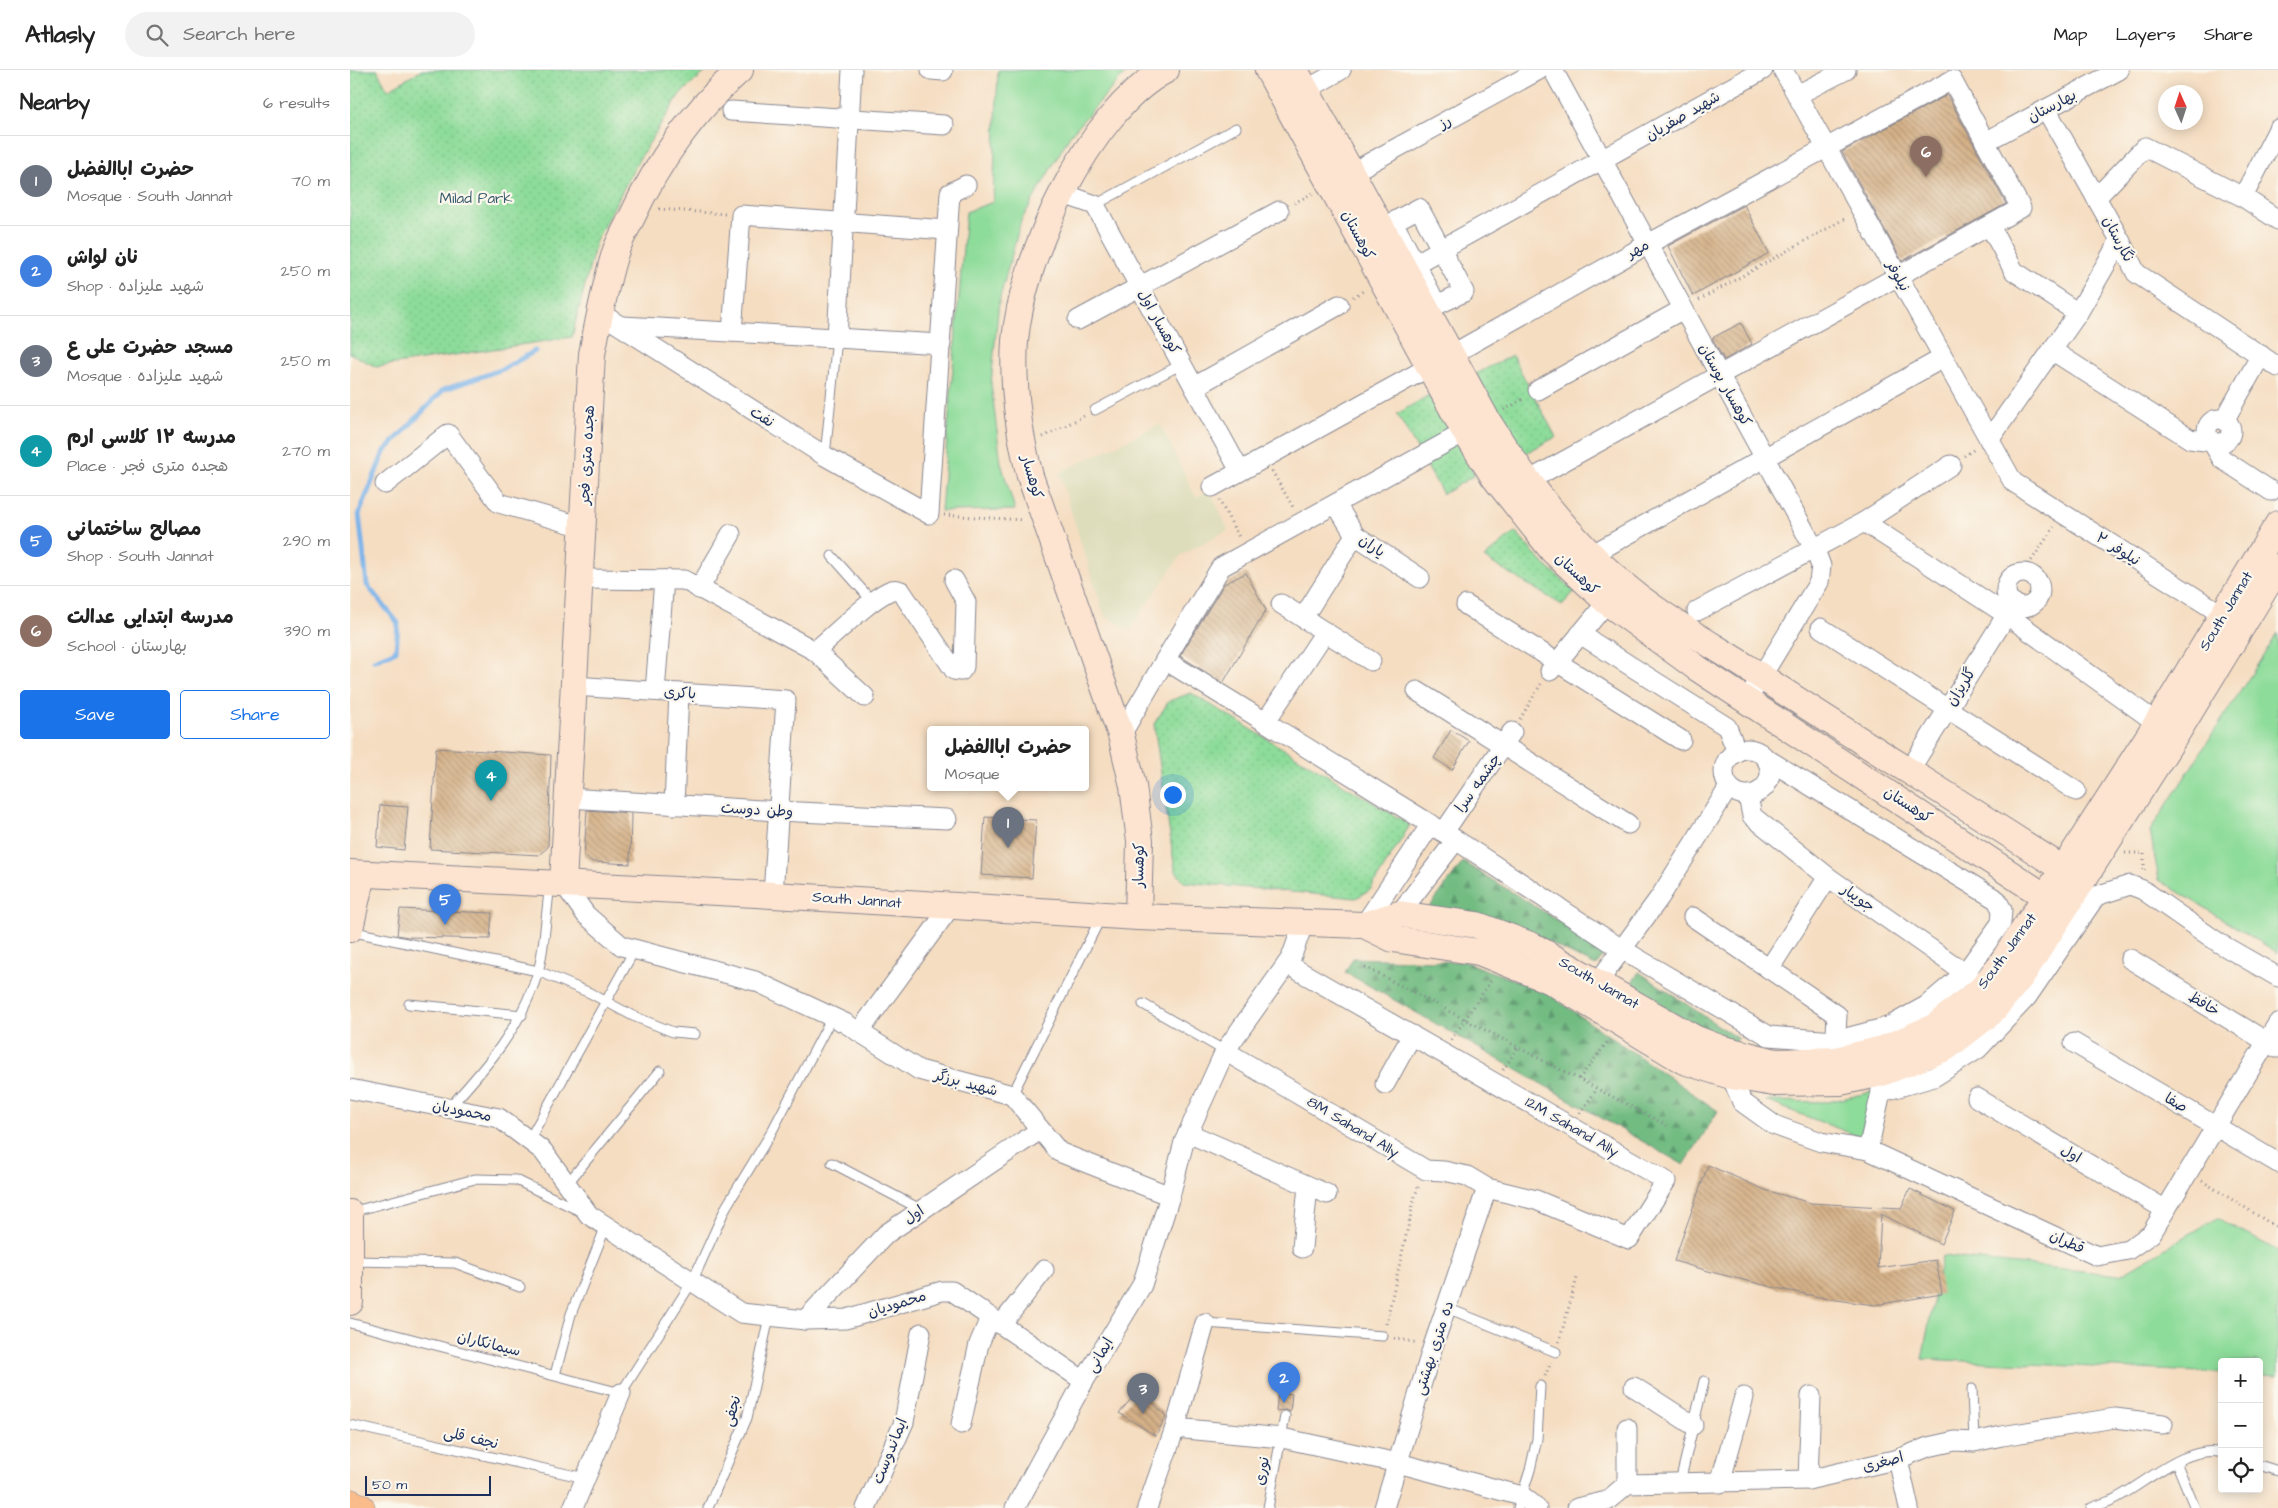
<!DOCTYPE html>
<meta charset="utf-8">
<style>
body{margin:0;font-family:"Architects Daughter","Playpen Sans Arabic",sans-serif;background:#f2f2f2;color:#222}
.controls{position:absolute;right:15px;bottom:15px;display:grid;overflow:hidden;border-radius:5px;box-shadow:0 2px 12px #0003}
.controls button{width:45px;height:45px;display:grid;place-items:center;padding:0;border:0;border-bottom:1px solid #e0e0e0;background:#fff;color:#222;font:25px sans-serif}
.compass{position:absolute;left:1808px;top:15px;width:45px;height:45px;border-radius:50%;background:#fff;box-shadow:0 2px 12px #0003;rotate:357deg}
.scale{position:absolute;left:15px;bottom:12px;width:126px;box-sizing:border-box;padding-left:5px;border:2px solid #1b2f5e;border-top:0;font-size:14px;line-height:18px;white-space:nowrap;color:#1b2f5e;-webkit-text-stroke:4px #fbf7ec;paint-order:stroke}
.you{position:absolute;left:822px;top:724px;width:18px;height:18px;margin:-12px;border:4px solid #fff;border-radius:50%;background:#1a73e8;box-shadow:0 0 0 8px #1a73e833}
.badge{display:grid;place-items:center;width:32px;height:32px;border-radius:50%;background:#1a73e8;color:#fff;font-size:16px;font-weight:700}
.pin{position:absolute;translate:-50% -41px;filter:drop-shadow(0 1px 2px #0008)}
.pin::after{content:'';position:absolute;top:26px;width:18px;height:15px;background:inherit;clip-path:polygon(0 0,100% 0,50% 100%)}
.popup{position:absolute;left:577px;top:656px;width:162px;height:65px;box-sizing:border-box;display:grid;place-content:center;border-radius:5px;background:#fff;filter:drop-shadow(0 1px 4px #0005);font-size:16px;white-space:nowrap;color:#767676}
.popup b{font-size:19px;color:#222}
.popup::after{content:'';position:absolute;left:50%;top:100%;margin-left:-10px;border:10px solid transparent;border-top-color:#fff}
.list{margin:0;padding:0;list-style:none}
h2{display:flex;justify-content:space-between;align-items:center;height:65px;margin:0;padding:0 20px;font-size:21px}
h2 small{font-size:16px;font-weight:400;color:#767676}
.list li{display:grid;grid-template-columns:32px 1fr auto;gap:15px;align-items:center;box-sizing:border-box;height:90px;padding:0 20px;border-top:1px solid #e0e0e0}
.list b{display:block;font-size:19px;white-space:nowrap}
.list p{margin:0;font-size:16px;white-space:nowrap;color:#767676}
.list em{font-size:16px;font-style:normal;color:#767676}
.actions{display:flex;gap:10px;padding:15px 20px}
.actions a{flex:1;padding:11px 0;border:1px solid #1a73e8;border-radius:5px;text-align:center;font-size:18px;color:#1a73e8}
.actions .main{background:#1a73e8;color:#fff}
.icon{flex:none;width:28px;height:28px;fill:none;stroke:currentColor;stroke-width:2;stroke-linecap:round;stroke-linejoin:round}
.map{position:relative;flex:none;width:1928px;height:1438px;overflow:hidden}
header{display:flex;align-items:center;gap:30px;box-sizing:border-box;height:70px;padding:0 25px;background:#fff;border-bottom:1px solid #e0e0e0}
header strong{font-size:24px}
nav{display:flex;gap:28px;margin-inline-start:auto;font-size:18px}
.search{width:350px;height:45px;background:#f2f2f2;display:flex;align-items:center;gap:12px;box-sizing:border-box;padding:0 18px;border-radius:28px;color:#767676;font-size:19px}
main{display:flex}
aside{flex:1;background:#fff}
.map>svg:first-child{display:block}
</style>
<header>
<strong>Atlasly</strong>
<div class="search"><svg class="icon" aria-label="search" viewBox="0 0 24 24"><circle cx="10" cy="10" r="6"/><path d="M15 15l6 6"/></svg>Search here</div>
<nav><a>Map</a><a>Layers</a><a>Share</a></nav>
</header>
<main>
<aside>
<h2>Nearby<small>6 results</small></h2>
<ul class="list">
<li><span class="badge" style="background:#6b7280">1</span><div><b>حضرت اباالفضل</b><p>Mosque · South Jannat</p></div><em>70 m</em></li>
<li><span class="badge" style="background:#3f7fe0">2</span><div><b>نان لواش</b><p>Shop · شهید علیزاده</p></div><em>250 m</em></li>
<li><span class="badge" style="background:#6b7280">3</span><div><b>مسجد حضرت علی ع</b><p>Mosque · شهید علیزاده</p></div><em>250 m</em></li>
<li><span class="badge" style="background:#0f9aa8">4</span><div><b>مدرسه ۱۲ کلاسی ارم</b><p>Place · هجده متری فجر</p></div><em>270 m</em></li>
<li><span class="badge" style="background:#3f7fe0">5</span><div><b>مصالح ساختمانی</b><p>Shop · South Jannat</p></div><em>290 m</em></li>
<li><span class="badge" style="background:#8d6e63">6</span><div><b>مدرسه ابتدایی عدالت</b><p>School · بهارستان</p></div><em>390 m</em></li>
</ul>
<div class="actions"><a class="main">Save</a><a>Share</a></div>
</aside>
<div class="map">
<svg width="1928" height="1438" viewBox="0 0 1928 1438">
<defs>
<pattern id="forest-firs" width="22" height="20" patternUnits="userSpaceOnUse" patternTransform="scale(1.25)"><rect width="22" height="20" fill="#72bc82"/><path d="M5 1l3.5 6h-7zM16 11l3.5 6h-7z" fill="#5d996e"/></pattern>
<pattern id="park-dots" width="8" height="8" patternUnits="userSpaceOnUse" patternTransform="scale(1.25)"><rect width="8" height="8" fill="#8ddc9a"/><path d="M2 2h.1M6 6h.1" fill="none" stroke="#79bd87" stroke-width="1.8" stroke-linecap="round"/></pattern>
<pattern id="building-back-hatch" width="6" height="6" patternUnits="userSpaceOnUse" patternTransform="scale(1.25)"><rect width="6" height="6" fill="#d5b187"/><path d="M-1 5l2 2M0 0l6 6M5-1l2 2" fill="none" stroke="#ac9072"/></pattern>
</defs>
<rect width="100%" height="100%" fill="#fbf7ec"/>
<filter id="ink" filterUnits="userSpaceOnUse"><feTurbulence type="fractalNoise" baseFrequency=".02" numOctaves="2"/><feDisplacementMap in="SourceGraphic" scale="10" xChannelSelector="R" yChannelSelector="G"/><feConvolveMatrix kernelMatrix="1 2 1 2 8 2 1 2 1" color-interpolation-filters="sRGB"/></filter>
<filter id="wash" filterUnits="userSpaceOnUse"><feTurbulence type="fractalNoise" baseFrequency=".0096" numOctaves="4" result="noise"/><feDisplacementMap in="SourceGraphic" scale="20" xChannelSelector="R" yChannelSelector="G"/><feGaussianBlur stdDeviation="1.12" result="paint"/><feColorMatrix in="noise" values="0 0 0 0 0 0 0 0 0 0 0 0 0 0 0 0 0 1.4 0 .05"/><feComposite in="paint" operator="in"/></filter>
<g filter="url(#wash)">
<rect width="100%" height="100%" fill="#f5ddc1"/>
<path fill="#deddbb" d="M810 354 846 427 860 420 878 460 831 485 779 560 754 545 709 403Z"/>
<g fill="#8ddc9a" stroke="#54867c">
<path d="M648 0H778L720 65 671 151 649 231 641 314 651 393 665 440 591 441 616 142 643 132Z"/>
<path d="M1928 563V883L1809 810 1800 761Z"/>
<path d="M1526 1021 1510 1067 1416 1031 1478 1032Z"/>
<path d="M1867 1148 1928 1181V1306L1909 1305V1292H1872V1303L1572 1289 1592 1186 1770 1205Z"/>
</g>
<g fill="url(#forest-firs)" stroke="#467670">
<path d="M1113 792 1256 880 1246 896 1164 855 1076 842Z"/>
<path d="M1003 888 1115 892 1194 921 1368 1041 1334 1095 995 902Z"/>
<path d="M1289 902 1388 969 1383 974 1278 919Z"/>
</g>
<g fill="url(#park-dots)" stroke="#54867c">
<path d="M0 0H27L38 20 72 0H358L330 24 288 91 246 171 222 267 26 297 0 283Z"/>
<path d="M1162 285 1206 367 1170 386 1126 304Z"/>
<path d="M1079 325 1125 405 1093 424 1047 344Z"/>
<path d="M1165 462 1194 494 1225 521 1212 535 1134 488Z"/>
<path d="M841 623 1060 755 1020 820 1006 828 834 812 825 800 804 654 819 631Z"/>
</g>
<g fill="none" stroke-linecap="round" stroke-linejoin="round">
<path stroke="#7ab3ea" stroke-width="5" d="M24 590 46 581 48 553 17 515 9 444 34 382 93 320 153 299 185 281"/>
</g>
<g id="blocks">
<g fill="url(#building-back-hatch)">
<path d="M1597 25 1656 134 1552 191 1492 82Z"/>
<path d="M1394 135 1419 183 1343 226 1318 176Z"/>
<path d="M1391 253 1402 274 1374 290 1362 268Z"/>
<path d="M896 503 916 540 873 613 830 586 874 514Z"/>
<path d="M1101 660 1119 671 1102 700 1084 688Z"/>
<path d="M86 678 201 685 198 777 189 785 80 779Z"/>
<path d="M30 735 58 737 54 780 27 777Z"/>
<path d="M237 740 281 743 280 794 243 792 234 786Z"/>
<path d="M635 747 686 750 682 808 631 805Z"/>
<path d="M50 839 142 843 140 869 58 867 47 865Z"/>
<path d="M1358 1095 1415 1120 1461 1133 1551 1138 1560 1119 1605 1141 1591 1174 1531 1144 1528 1198 1586 1190 1592 1224 1525 1235 1479 1229 1426 1218 1365 1203 1324 1191Z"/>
<path d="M789 1320 816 1346 806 1366 769 1343Z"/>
<path d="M928 1322 942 1324 940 1342 936 1340 926 1341Z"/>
</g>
</g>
</g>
<g filter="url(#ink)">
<use href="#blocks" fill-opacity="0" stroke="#888690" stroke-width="1"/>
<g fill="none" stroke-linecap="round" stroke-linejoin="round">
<g stroke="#888690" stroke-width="11">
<g id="lane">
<path d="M745 135 886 58"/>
<path d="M745 340 832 294"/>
<path d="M475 386 487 268"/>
<path d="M482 486 523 532"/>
<path d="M0 861 188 901 240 923 283 946 323 962 345 964"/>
<path d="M59 934 172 945"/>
<path d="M793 934 875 981"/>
<path d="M662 1025 750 849"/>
<path d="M99 1038C137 996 171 958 188 902 195 877 196 841 200 815"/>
<path d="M179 1070 285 879"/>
<path d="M482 1093 572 1140"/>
<path d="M217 1114 310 1001"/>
<path d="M1 1142 125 1109 166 1110 232 1142"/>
<path d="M3 1191 105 1193 170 1217"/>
<path d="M1097 1238 1206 1282"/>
<path d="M0 1253 271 1323 342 1212 376 1137 421 1063 482 947"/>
<path d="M855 1253 1033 1266"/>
<path d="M205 1305 221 1244 256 1156"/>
<path d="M1622 1319 1624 1372"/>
<path d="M0 1355 235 1408"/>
<path d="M1826 1392 1845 1438"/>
<path d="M1909 1395 1928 1401"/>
<path d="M1330 1412 1354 1311"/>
<path d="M358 1438 397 1348 419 1247"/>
<path d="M918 1438 935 1346"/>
<path d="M1168 1438 1180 1400 1187 1369 1190 1316"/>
<path d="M1741 1438C1750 1434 1761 1432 1770 1426 1796 1412 1840 1373 1872 1383"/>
</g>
</g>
<g stroke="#888690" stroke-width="21">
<g id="street">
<path d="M581 0 593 1"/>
<path d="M1203 0 1465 480 1471 496 1469 512 1397 630"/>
<path d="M1433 0 1663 412 1873 545"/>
<path d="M956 20 991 0"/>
<path d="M1447 25 1496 0"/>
<path d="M1696 39 1770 170 1786 203 1928 297"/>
<path d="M381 41 594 55"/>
<path d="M1635 72 1769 0"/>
<path d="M1001 103 1189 0"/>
<path d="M711 123 745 135 890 401"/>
<path d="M1893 127 1928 59"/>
<path d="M1746 128 1795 77 1893 127 1928 150"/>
<path d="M1069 138 1114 222 1087 235 1043 152Z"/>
<path d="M1640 156 1664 201 1728 243"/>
<path d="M1054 200 1413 0"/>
<path d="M250 243 475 386 579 444 600 123 616 115"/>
<path d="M728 250 929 141"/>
<path d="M272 256 591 274"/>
<path d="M382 262 391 145 597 160"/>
<path d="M487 268 502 0"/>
<path d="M1703 281 1840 369 1862 372 1872 389 1921 421"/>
<path d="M1101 285 1298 174 1602 10 1671 138 1178 411"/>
<path d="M844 317 989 235"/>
<path d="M1188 320 1333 239"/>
<circle cx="1869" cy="361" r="12"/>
<path d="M1875 349 1911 285"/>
<path d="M1639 370 1728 243 1770 170"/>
<path d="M35 414 98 364 149 433 233 457"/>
<path d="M862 417 1079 297"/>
<path d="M986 434 1005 465 1070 508"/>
<path d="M1514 452 1657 545 1807 653"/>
<path d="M1241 485 1593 288"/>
<circle cx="1673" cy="520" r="17"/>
<path d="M230 509 334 510 465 581 515 627"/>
<path d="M349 519 381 464"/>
<path d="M931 534 1021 591"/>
<path d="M1116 535 1331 670"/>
<path d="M1347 541 1514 452 1601 395"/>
<path d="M953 548 1005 465"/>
<path d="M1471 558 1726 721"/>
<path d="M1230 564 1377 657 1387 682"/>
<path d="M465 581C487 563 515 533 539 521 544 519 546 519 551 521L604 600 611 601 614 597 616 532 604 510"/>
<path d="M815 590 871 497 1115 362"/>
<path d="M1200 601 1257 532"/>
<path d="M224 616 436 630 423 825"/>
<path d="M305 621 314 510"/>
<path d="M1067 621 1278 754"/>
<path d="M916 651 975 562"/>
<path d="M771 665 815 590 1106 770 1273 880 1419 966 1485 971 1538 957 1576 936 1615 903 1651 853 1652 840 1647 830 1417 689"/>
<circle cx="1397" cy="702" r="23"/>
<path d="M1559 701 1664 533"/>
<path d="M1398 726 1402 746 1478 807 1615 903 1623 910"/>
<path d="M218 728 428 741 597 749"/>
<path d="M324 735 329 623"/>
<path d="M1094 762 1162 662"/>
<path d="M213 813 236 845 272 876 405 911 495 953 569 1000 662 1025 709 1082 820 1126 834 1072 875 981 941 888 954 852"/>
<path d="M1049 844 1106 770"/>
<path d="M1343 847 1487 945 1485 982"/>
<path d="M1014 855 1081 754"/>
<path d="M1780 889 1927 978"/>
<path d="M1419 899 1478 807"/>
<path d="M1248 912 1310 827 1379 717"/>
<path d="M509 962 601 836"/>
<path d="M1724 973 1928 1093"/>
<path d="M875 981 1076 1100 1094 1101 1117 1106 1137 1118 1186 1130 1279 1169 1316 1111 937 894"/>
<path d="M1381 1006 1392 1032 1424 1055 1471 1072 1518 1080 1531 1022V1010"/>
<path d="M1035 1014 1062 965"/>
<path d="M0 1019 149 1048 193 1081 239 1145 391 1243 455 1250 496 1249 592 1221H602L734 1311"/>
<path d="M1531 1022 1584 1007 1628 979 1677 927 1746 826 1780 815 1793 820 1869 873 1928 907"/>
<path d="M1627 1028 1816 1140"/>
<path d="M838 1063 977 1124"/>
<path d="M1518 1080 1747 1186 1778 1180 1801 1164 1928 953"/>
<path d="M952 1178 958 1116"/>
<path d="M455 1250 536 1164 690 1060"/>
<path d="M855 1253 825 1358 932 1368 1048 1393 1172 1426 1187 1438"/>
<path d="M651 1255 694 1200"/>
<path d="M1284 1317 1343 1355"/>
<path d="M611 1354 629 1274 640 1248"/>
<path d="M1277 1358V1414"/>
<path d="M1548 1389 1559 1438"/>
<path d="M1458 1410 1461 1326"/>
<path d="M1370 1413 1394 1327"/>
<path d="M223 1438 271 1323"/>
<path d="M516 1438 554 1352 571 1263"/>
<path d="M665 1438 734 1311 792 1215 820 1126"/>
<path d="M797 1438 825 1358"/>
<path d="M1034 1438 1083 1276 1137 1118"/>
<path d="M1227 1438 1257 1431 1277 1414 1458 1410 1548 1389 1578 1377 1605 1371 1624 1372 1652 1366 1765 1348 1813 1354"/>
</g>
</g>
<g stroke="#888690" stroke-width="28">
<g id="secondary">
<path d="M918 0 1115 362 1144 407 1202 480 1257 532 1347 598 1711 837"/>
<path d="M945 0 1137 350C1174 410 1216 464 1269 511 1307 544 1356 571 1398 598 1507 670 1619 737 1728 809"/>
<path d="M0 803 423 825 788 847 1014 855 1049 844 1127 855 1183 876 1346 969 1370 978 1426 992 1486 990 1533 979 1584 957 1631 919 1651 894 1696 826 1807 653 1928 454"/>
<path d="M213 813 242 284C249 249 255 214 266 180 270 170 276 159 281 149 307 93 343 41 390 0"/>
<path d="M788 847 790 771 783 716 771 665 680 406C669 363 662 316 665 271 672 187 739 40 816 0"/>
<path d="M1014 855 1043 869 1129 882 1201 911 1334 991 1381 1006 1424 1013 1490 1012 1532 1003 1596 978 1641 943 1671 907 1827 663 1928 497"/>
<path d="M0 859 12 804"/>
<path d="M0 1143V1232"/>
</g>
</g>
<g stroke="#888690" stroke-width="29">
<path id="primary" d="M0 1433 11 1438"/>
</g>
<g stroke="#888690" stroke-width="3" stroke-dasharray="1 4" stroke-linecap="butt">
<path d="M944 133 963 123"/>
<path d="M309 139 375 144"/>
<path d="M1003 227 1015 220"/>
<path d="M1349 230 1496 148"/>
<path d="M1154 340 1175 328"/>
<path d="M693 367 736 345"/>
<path d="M1614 386 1626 378"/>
<path d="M922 401 943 437"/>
<path d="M869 430 890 469"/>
<path d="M594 445 673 450"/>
<path d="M1673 503 1704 457"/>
<path d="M1170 649 1191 614"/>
<path d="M1775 783H1794V803"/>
<path d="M1015 897 1320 1057"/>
<path d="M1101 970 1142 909"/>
<path d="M1153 1000 1168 977"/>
<path d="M1229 1009 1259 970"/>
<path d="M1230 1043 1247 1019"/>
<path d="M1852 1111 1928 1158"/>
<path d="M1036 1254 1065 1126 1069 1114"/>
<path d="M1044 1268 1068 1273"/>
<path d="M1209 1272 1227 1208"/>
<path d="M1195 1306 1201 1292"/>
</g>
<use href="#lane" stroke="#fff" stroke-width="9"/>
<use href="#street" stroke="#fff" stroke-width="19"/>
<use href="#secondary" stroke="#fde4d0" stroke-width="26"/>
<use href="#primary" stroke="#f9bc8a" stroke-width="28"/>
</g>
</g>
<g text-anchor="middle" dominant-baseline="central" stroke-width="4.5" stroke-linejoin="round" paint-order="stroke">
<g font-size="15" fill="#1b2f5e" stroke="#fbf7ec">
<text transform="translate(1702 36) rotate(-28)">بهارستان</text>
<text transform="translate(1333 46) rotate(-30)">شهید صفریان</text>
<text transform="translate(1095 52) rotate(-29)">رز</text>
<text transform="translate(1008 165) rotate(62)">کوهستان</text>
<text transform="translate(1768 169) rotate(62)">نگارستان</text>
<text transform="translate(1288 179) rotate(-29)">مهر</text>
<text transform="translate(1548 206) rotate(61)">نیلوفر</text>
<text transform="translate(809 252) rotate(61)">کوهسار اول</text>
<text transform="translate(1375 315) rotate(61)">کوهسار بوستان</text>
<text transform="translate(412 347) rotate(33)">نفت</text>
<text transform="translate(237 385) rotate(-87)">هجده متری فجر</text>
<text transform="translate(682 407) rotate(74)">کوهسار</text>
<text transform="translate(1022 476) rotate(34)">یاران</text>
<text transform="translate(1768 479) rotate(32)">نیلوفر ۲</text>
<text transform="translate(1227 504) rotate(43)">کوهستان</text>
<text transform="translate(1876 541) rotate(-59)">South Jannat</text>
<text transform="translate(1611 617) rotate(-58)">گلریزان</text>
<text transform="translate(330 623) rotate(4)">باکری</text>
<text transform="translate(1128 713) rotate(-55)">چشمه‌ سرا</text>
<text transform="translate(1558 735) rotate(33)">کوهستان</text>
<text transform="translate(407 740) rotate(3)">وطن دوست</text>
<text transform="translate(789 795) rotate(-89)">کوهسار</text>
<text transform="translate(1508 828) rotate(35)">جویبار</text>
<text transform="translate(507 830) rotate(4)">South Jannat</text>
<text transform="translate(1657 881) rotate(-54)">South Jannat</text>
<text transform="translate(1249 913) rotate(30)">South Jannat</text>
<text transform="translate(1854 934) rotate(31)">خافظ</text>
<text transform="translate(616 1013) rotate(15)">شهید برزگر</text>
<text transform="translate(1826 1033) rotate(30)">صفا</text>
<text transform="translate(112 1041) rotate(11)">محمودیان</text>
<text transform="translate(1003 1057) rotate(31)">8M Sahand Ally</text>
<text transform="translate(1222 1057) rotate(30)">12M Sahand Ally</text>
<text transform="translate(1721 1084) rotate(31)">اول</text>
<text transform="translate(564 1145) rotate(-34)">اول</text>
<text transform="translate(1717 1172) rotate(25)">قطران</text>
<text transform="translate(547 1234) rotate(-17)">محمودیان</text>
<text transform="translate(139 1274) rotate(14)">سیمانکاران</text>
<text transform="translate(1084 1278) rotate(-72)">ده متری بهشتی</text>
<text transform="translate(750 1285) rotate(-59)">ایمانی</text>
<text transform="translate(382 1341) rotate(-73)">نجفی</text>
<text transform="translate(121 1368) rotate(13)">نجف قلی</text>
<text transform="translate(540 1381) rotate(-68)">ایماندوست</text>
<text transform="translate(1533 1392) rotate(-15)">اصغری</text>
<text transform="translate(912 1401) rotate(-79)">نوری</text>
</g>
<g font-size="15" fill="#385a6d" stroke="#fbf7ec">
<text x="126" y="128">Milad Park</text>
</g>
</g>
</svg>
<div class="controls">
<button>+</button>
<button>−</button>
<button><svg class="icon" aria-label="locate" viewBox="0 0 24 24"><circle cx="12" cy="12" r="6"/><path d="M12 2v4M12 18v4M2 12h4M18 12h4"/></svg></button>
</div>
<svg class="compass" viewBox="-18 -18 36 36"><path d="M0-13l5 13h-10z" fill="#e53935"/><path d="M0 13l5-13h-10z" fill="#767676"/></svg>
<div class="scale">50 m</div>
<div class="you"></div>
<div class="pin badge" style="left:658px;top:778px;background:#6b7280">1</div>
<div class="popup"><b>حضرت اباالفضل</b>Mosque</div>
<div class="pin badge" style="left:934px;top:1333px;background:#3f7fe0">2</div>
<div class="pin badge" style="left:793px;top:1344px;background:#6b7280">3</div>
<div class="pin badge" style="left:141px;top:731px;background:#0f9aa8">4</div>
<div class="pin badge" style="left:95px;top:855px;background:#3f7fe0">5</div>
<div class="pin badge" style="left:1576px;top:107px;background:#8d6e63">6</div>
</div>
</main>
